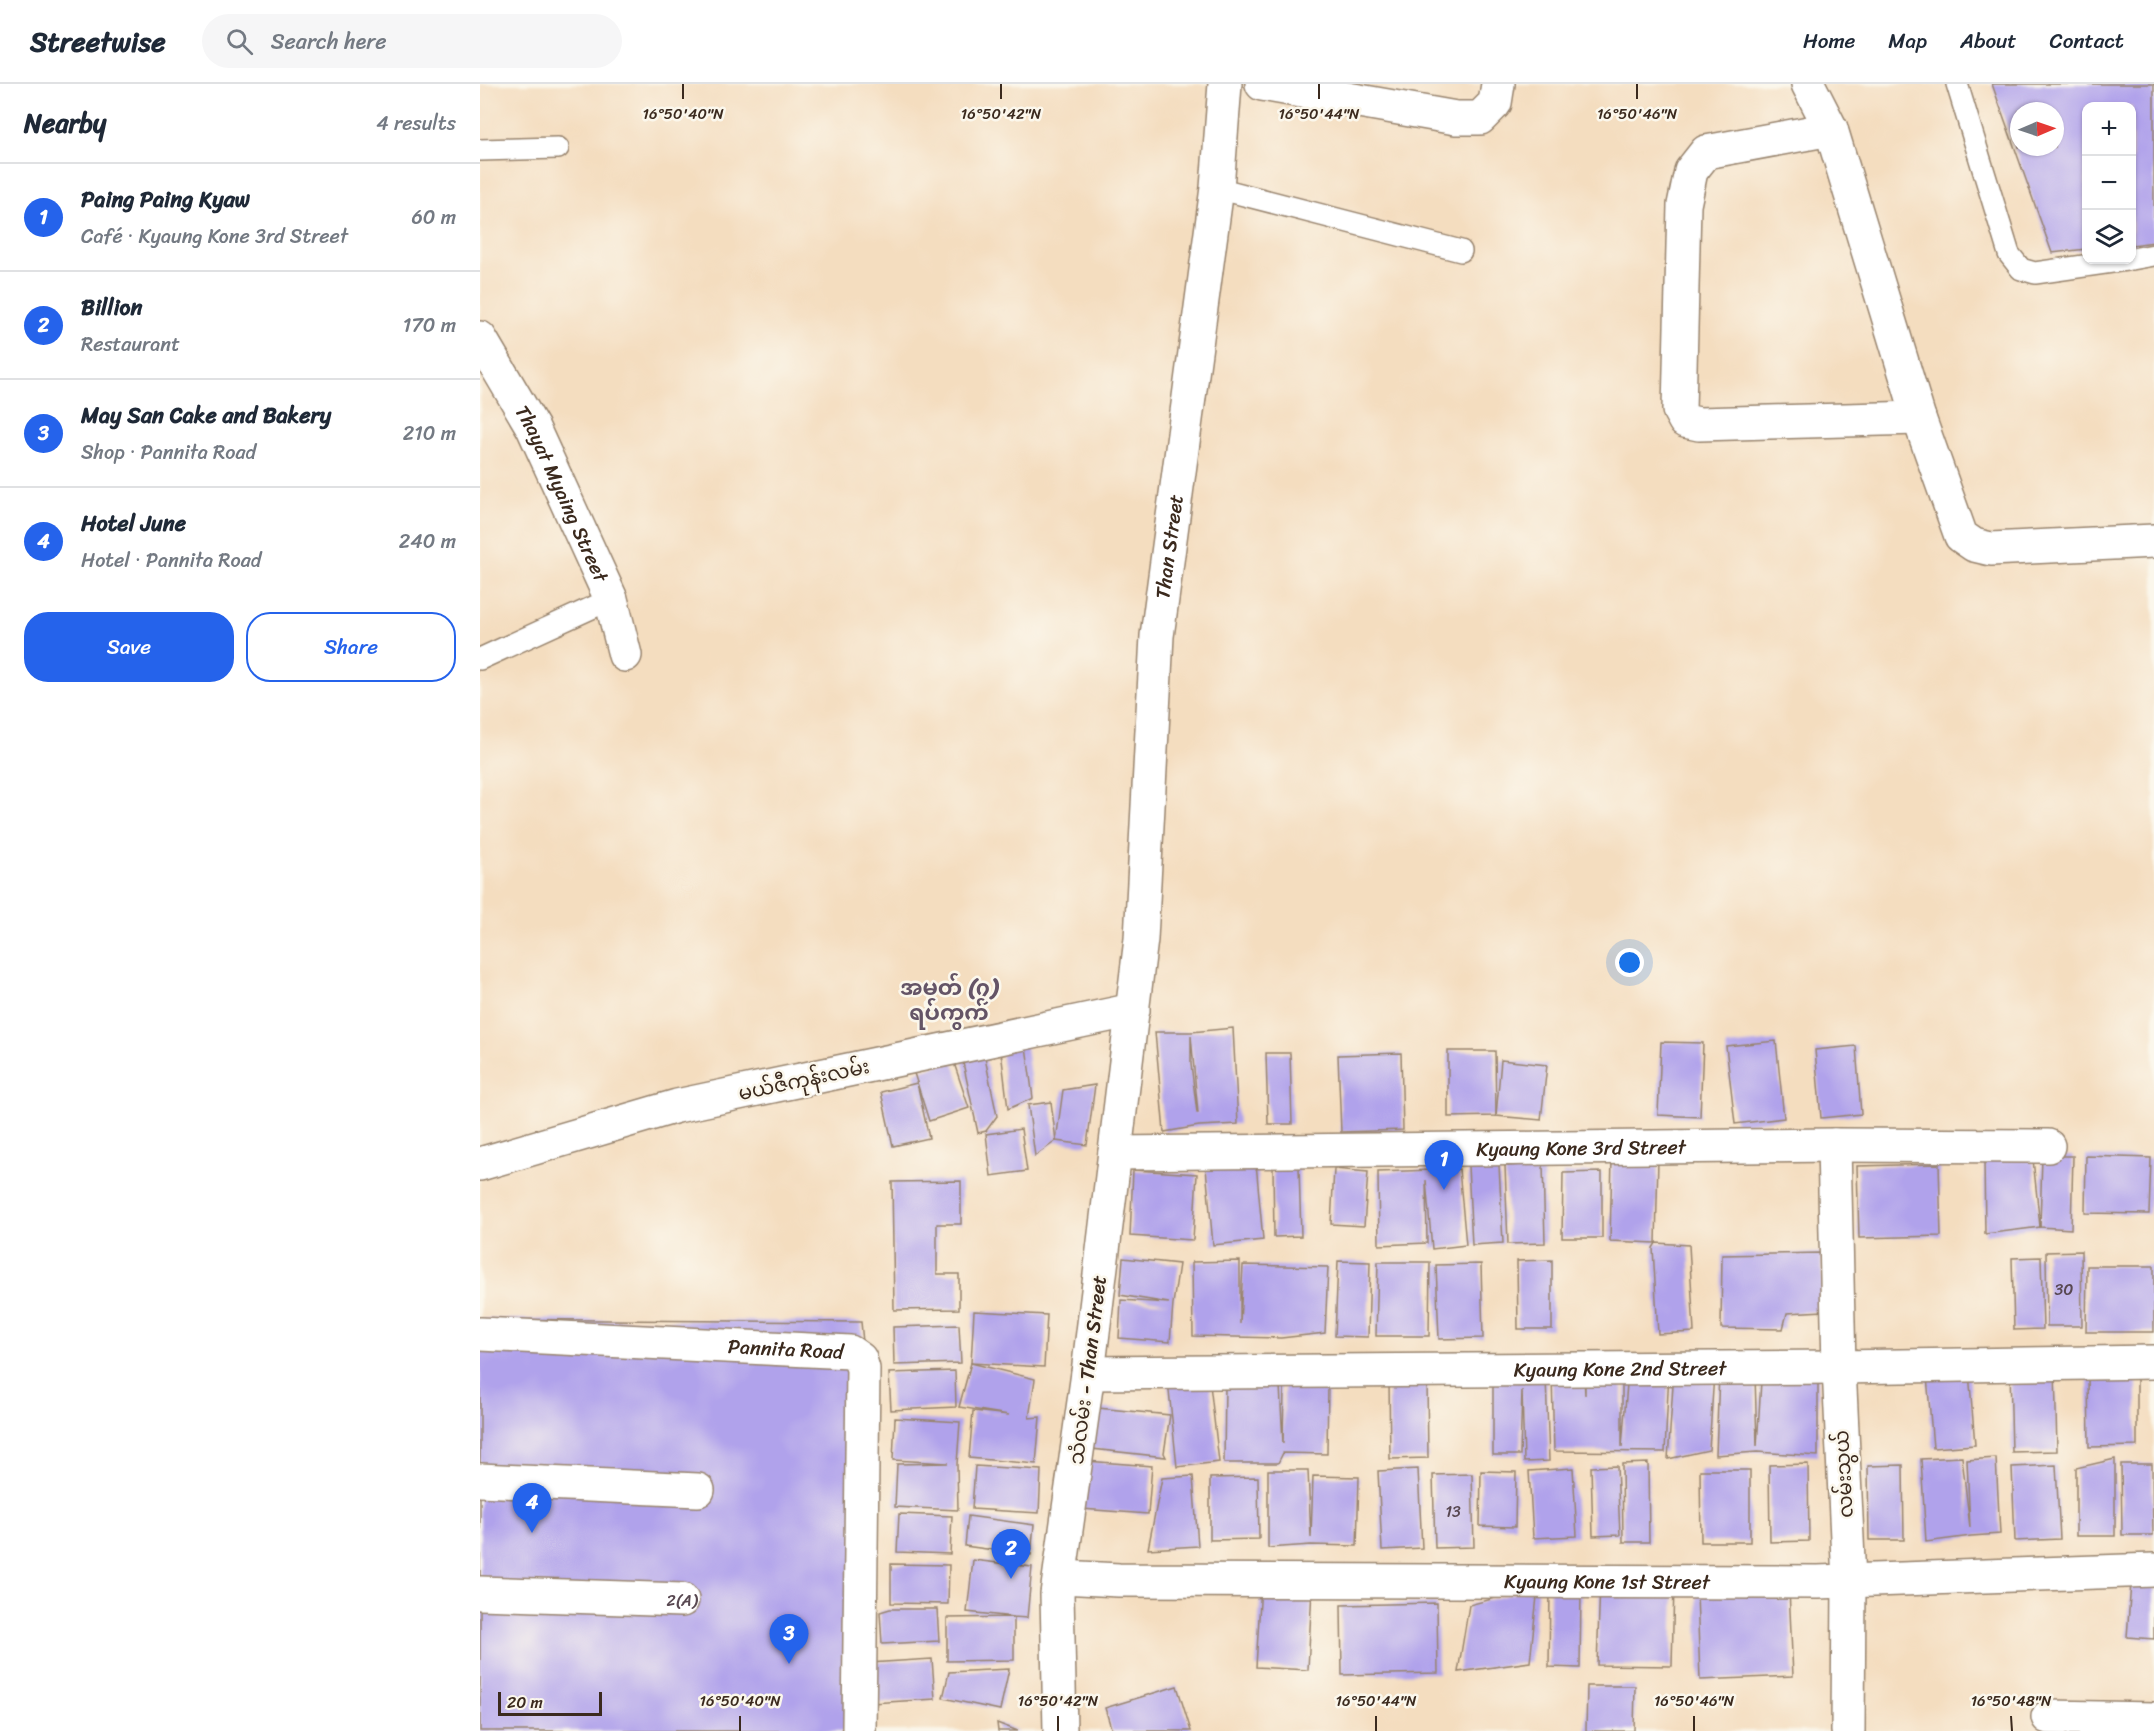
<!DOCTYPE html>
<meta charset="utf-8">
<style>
body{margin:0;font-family:Sriracha,"Noto Sans Myanmar",sans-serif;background:#f6f6f7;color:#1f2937}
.controls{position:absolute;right:18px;top:18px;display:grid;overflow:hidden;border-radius:12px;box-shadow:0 2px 4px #0004}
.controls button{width:54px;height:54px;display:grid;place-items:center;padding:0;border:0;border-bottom:2px solid #e0e1e3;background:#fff;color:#1f2937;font:30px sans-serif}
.compass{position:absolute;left:1530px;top:18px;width:54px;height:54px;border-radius:50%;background:#fff;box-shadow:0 2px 4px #0004;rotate:88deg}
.scale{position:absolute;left:18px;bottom:15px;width:104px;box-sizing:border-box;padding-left:6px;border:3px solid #3b2a1e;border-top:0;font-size:16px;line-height:21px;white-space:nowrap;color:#3b2a1e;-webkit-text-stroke:4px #fbf7ec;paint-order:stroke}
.you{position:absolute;left:1150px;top:879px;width:21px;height:21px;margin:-15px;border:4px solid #fff;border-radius:50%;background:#1a73e8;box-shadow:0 0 0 9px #1a73e833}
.badge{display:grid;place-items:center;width:39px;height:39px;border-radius:50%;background:#2563eb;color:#fff;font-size:20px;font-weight:700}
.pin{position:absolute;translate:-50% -50px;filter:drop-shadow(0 2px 3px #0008)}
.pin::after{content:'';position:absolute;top:32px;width:21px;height:18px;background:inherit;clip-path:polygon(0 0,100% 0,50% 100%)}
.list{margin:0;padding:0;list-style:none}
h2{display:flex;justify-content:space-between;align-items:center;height:78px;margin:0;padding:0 24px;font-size:26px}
h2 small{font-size:20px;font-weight:400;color:#747a83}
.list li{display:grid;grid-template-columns:39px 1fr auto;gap:18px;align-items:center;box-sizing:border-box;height:108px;padding:0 24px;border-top:2px solid #e0e1e3}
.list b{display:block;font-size:22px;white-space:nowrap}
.list p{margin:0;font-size:20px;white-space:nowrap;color:#747a83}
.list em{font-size:20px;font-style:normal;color:#747a83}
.actions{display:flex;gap:12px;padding:18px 24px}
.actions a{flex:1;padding:14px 0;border:2px solid #2563eb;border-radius:24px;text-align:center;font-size:21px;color:#2563eb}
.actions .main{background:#2563eb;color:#fff}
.icon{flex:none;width:33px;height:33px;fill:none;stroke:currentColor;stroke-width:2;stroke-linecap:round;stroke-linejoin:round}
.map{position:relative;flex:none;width:1674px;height:1647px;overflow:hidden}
header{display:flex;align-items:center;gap:36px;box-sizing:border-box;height:84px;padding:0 30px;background:#fff;border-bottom:2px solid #e0e1e3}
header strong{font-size:28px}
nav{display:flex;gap:33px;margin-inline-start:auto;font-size:21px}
.search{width:420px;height:54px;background:#f6f6f7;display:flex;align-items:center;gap:15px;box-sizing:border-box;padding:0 21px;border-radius:33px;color:#747a83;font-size:22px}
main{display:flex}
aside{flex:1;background:#fff}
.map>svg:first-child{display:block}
</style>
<header>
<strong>Streetwise</strong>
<div class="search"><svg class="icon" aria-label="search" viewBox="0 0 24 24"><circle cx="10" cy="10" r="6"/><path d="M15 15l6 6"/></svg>Search here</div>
<nav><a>Home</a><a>Map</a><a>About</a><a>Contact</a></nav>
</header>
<main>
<aside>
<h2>Nearby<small>4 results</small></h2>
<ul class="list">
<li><span class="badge">1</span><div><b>Paing Paing Kyaw</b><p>Café · Kyaung Kone 3rd Street</p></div><em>60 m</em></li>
<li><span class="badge">2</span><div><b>Billion</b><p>Restaurant</p></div><em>170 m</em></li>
<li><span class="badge">3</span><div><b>May San Cake and Bakery</b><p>Shop · Pannita Road</p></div><em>210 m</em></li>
<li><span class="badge">4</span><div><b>Hotel June</b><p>Hotel · Pannita Road</p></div><em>240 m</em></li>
</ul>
<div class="actions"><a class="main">Save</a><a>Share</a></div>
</aside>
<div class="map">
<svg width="1674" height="1647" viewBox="0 0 1674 1647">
<rect width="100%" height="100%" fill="#fbf7ec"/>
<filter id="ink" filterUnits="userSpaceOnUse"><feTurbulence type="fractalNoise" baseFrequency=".0167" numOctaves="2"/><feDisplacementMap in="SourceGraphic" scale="12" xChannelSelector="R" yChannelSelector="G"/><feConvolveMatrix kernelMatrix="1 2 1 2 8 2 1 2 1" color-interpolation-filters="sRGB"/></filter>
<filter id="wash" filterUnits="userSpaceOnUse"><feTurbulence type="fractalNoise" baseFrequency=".008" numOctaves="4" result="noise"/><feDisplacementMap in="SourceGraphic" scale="24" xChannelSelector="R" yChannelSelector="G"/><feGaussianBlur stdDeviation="1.35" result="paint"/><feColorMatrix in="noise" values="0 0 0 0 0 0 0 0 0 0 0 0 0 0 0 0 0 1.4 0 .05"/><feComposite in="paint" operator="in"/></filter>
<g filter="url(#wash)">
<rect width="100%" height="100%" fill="#f4ddbf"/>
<g id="blocks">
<g fill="#b0a2eb" fill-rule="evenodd">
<path d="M1512 0H1674V158L1652 161V22H1606V165L1572 169ZM1539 27H1575V63H1539Z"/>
<path d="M753 944 758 1040 719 1042 684 1048 675 948H711ZM711 952 718 1029H717L711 980Z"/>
<path d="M545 955 553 1014 528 1025 520 959Z"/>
<path d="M1296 957 1304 1034 1255 1040 1246 962Z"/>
<path d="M1181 958 1223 959 1220 1033 1178 1031Z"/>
<path d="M1376 962 1381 1030 1341 1034 1335 966Z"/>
<path d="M968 967H1015L1016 1032 968 1033Z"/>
<path d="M504 969 517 1032 506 1047 498 1049 482 974Z"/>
<path d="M786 969H810L812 1040H788Z"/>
<path d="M921 969 923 1046 861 1048 858 971Z"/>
<path d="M473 976 489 1024 449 1037 434 989Z"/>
<path d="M1021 976 1067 981 1061 1036 1016 1032Z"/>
<path d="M437 999 449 1054 413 1062 401 1008Z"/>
<path d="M615 1001 607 1061 576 1057 583 1006Z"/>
<path d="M571 1018 576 1057 555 1072 548 1021Z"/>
<path d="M541 1045 547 1087 511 1092 506 1050Z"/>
<path d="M1562 1072H1593L1591 1145 1560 1143Z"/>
<path d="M1606 1072 1671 1074 1669 1130 1605 1129Z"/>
<path d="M1132 1074 1178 1075 1176 1159 1130 1157Z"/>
<path d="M1504 1075H1553L1560 1143 1505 1150Z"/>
<path d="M776 1079 783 1156 733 1161 726 1084Z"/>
<path d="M1063 1080 1065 1159 1028 1160 1025 1082Z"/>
<path d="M1459 1080 1461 1152 1379 1154 1377 1082Z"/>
<path d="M1019 1081 1023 1159 992 1161 988 1082Z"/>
<path d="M819 1083 821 1152 794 1153 793 1084Z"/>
<path d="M854 1085 888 1088 884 1142 851 1140Z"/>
<path d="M979 1085 986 1161 952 1165 946 1096 947 1159 899 1161 898 1088Z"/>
<path d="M653 1086 717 1090 713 1156 650 1152Z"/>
<path d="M1122 1088V1154H1082L1083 1089Z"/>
<path d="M481 1097V1140H457V1190H479V1225L414 1226 412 1098Z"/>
<path d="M1176 1159 1209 1161 1214 1248 1178 1250 1173 1164Z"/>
<path d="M1601 1167 1602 1242H1567L1566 1168Z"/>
<path d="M1341 1169 1344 1227 1307 1229 1303 1245 1241 1244 1242 1171Z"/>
<path d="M1561 1173 1563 1245 1534 1246 1532 1174Z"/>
<path d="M643 1174 699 1180 693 1220 690 1258 639 1254 641 1216 689 1219 640 1211Z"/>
<path d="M1072 1176V1245H1038L1037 1177Z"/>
<path d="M760 1177V1240L763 1181 848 1183 845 1249 801 1254 713 1252 712 1178Z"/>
<path d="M858 1177 890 1178 888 1253 855 1252Z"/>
<path d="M898 1178H950L949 1252H896Z"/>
<path d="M1001 1180 1003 1254 959 1255 956 1181Z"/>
<path d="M1607 1182H1674V1248H1606Z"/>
<path d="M494 1227 567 1231 564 1283 491 1279Z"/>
<path d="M0 1235 381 1238 390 1328 374 1647H0Z"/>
<path d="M479 1241 481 1279 414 1281 413 1243Z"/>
<path d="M491 1279 555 1295 549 1334 560 1333 556 1380 489 1374 493 1327 529 1331 479 1323Z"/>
<path d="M1575 1285 1577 1367 1532 1368 1530 1286Z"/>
<path d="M475 1287 476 1323 411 1326 409 1289Z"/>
<path d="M1148 1287H1189L1185 1368 1074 1367 1072 1293 1104 1292 1105 1311V1291H1142V1363Z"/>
<path d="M1194 1287 1234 1290 1229 1366 1188 1375Z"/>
<path d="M1489 1288 1495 1361 1453 1364 1447 1292Z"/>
<path d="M1239 1289 1275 1290 1277 1363 1281 1297 1338 1291V1372L1277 1368 1236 1371Z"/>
<path d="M1608 1291H1657V1362L1609 1363Z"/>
<path d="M729 1292 739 1378 697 1383 688 1297Z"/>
<path d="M1013 1293 1066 1294 1069 1377 1044 1378 1042 1306 1040 1371H1013Z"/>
<path d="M909 1297H947L948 1374 910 1375Z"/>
<path d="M804 1299 848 1300 847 1370 803 1369 798 1379H744L745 1300 800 1301 803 1360Z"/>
<path d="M607 1323 690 1331 684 1369 686 1373 603 1364Z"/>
<path d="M415 1334 480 1338 477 1380 478 1426 415 1423 417 1380 468 1379 413 1376Z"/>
<path d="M1482 1373 1490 1444 1487 1376 1516 1374 1520 1450 1491 1452 1446 1458 1441 1375Z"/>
<path d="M1635 1375V1452H1596V1384Z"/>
<path d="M606 1377 672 1382 668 1430 602 1425Z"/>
<path d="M1168 1379 1169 1458H1143L1142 1380Z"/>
<path d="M1328 1380 1329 1457 1290 1458 1289 1381Z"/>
<path d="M1641 1380H1672L1673 1451H1642Z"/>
<path d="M1423 1381 1424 1456H1389L1388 1382Z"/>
<path d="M1576 1381 1580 1455 1535 1457 1532 1383Z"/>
<path d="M495 1382 561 1386 559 1429 492 1425Z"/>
<path d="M1137 1382 1140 1451 1113 1452 1111 1383Z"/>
<path d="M1093 1384 1097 1452 1053 1454 1049 1387Z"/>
<path d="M938 1385 942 1464 902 1466 898 1387Z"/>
<path d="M788 1386H828L831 1454 833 1392 879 1393 877 1462 831 1461 788 1464Z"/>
<path d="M1220 1386H1270V1458H1221Z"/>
<path d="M1001 1387 1036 1388 1035 1443 1000 1442Z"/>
<path d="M992 1390 994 1463 955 1464 953 1391Z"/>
<path d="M713 1392 718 1462 668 1465 682 1394Z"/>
<path d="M778 1393 779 1455 730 1456V1394Z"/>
<path d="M419 1430 472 1432 470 1470 417 1468Z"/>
<path d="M488 1432 554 1441 551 1471 485 1462Z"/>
<path d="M493 1476 552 1483 547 1534 534 1533V1576L467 1577V1534L534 1533 487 1528Z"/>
<path d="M411 1480 469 1481 468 1520 411 1519Z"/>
<path d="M1120 1499 1194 1501 1192 1582 1117 1581Z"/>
<path d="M1651 1499 1674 1500V1555L1647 1553Z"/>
<path d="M781 1501 832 1504 828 1586 776 1583Z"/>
<path d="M1058 1503 1050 1578 978 1588 989 1521Z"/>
<path d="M1070 1505 1101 1506 1100 1584 1069 1583Z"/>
<path d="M1309 1505 1313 1592 1220 1596 1217 1509Z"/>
<path d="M957 1519 958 1589 862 1591 861 1521Z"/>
<path d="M410 1525H457L459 1557 402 1560 400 1528Z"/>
<path d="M452 1575 455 1615 392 1619 389 1579Z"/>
<path d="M529 1585 520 1626 463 1614 469 1588Z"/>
<path d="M697 1602 711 1647H632L625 1624Z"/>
<path d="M1107 1602H1155L1154 1647H1106Z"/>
<path d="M517 1639 538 1647H518Z"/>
</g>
</g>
</g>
<g filter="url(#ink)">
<use href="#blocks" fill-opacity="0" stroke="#98846e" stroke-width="1.5"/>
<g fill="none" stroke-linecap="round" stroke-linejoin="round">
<g stroke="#98846e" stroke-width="24">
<g id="service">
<path d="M1477 0 1529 170 1541 185 1555 189 1646 176"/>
<path d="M0 66 78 64"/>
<path d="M737 104 981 167"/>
<path d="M1652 175 1674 171"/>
<path d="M0 575 131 515"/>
</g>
</g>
<g stroke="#98846e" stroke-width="36">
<g id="minor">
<path d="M782 0 976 34H1000L1015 19 1018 0"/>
<path d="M1328 0 1351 45 1439 334 1481 452 1494 461 1511 465 1674 457"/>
<path d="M1351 45 1226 68 1211 87 1204 121 1199 326 1205 337 1219 340 1439 334"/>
<path id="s1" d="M0 254 53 344 131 515 145 571"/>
<path d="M1354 1061 1359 1283 1369 1497 1368 1647"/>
<path id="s2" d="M635 1069 1354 1061 1568 1062"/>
<path d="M0 1080 197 1022 653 926"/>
<path id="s3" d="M0 1250 370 1268 380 1275 383 1285 379 1647"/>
<path id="s4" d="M608 1289 1359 1283 1674 1278"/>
<path d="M0 1396 218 1406"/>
<path id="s5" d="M581 1493 639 1496 1338 1498 1674 1486"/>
<path d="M0 1509 202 1516"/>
<path d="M1568 1633 1674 1635"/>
<path id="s6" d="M580 1647 577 1510 608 1289 661 855 677 552 737 104 745 0"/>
</g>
</g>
<use href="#service" stroke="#fff" stroke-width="21"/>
<use href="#minor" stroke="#fff" stroke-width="33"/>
</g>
</g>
<path fill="none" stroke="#3b2a1e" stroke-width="2" d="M203 0V15M521 0V15M839 0V15M1157 0V15M260 1632V1647M578 1632V1647M896 1632V1647M1214 1632V1647M1531 1632 1532 1647"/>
<g text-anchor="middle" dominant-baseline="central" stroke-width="5" stroke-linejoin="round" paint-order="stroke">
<g font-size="16" fill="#584851">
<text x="1584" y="1205">30</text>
<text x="973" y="1427">13</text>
<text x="202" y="1516">2(A)</text>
</g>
<g font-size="20" fill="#3b2a1e" stroke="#fbf7ec">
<text stroke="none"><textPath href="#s1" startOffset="176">Thayat Myaing Street</textPath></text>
<text stroke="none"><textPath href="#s6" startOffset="1191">Than Street</textPath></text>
<text transform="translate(324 996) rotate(-12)">မယ်ဇီကုန်းလမ်း</text>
<text stroke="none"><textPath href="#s2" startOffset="466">Kyaung Kone 3rd Street</textPath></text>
<text stroke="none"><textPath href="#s3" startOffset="306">Pannita Road</textPath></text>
<text stroke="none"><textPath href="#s4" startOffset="532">Kyaung Kone 2nd Street</textPath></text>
<text transform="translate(608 1286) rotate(-83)">သံလမ်း - Than Street</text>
<text transform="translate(1364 1390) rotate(-93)">လမ်းသွယ်</text>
<text stroke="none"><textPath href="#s5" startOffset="546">Kyaung Kone 1st Street</textPath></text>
</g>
<g font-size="22" font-weight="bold" fill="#645466" stroke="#fbf7ec">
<text x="469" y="903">အမှတ် (၇)<tspan x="469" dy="25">ရပ်ကွက်</tspan></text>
</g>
</g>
<g font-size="15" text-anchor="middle" fill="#3b2a1e" stroke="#fbf7ec" stroke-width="5" stroke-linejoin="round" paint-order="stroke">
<text x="203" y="35">16°50'40"N</text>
<text x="521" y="35">16°50'42"N</text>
<text x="839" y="35">16°50'44"N</text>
<text x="1157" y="35">16°50'46"N</text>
<text x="260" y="1622">16°50'40"N</text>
<text x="578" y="1622">16°50'42"N</text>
<text x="896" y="1622">16°50'44"N</text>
<text x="1214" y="1622">16°50'46"N</text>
<text x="1531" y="1622">16°50'48"N</text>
</g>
</svg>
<div class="controls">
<button>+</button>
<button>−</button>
<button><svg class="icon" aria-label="layers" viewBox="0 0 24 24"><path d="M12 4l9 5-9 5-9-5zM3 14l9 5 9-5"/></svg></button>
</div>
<svg class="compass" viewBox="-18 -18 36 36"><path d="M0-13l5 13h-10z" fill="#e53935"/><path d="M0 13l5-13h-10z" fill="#747a83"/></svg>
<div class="scale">20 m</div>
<div class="you"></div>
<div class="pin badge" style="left:964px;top:1106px">1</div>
<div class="pin badge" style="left:531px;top:1495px">2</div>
<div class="pin badge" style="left:309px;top:1580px">3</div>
<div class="pin badge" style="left:52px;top:1449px">4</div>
</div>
</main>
